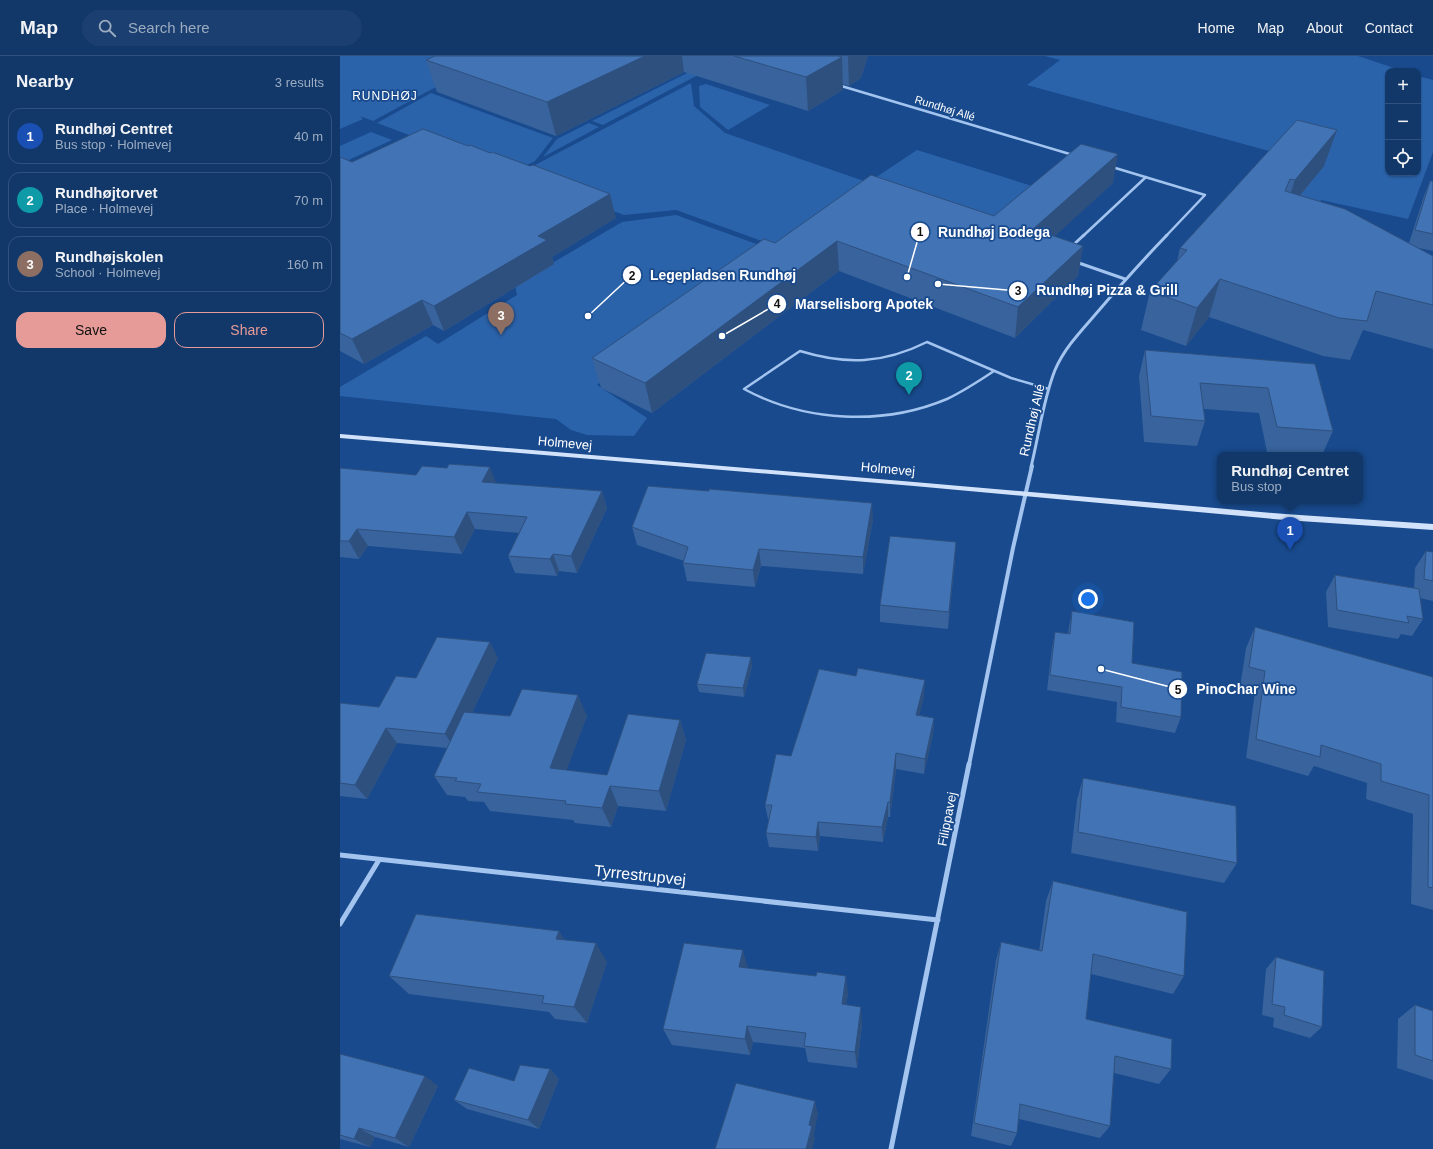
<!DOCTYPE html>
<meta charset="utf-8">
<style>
body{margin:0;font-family:Helvetica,sans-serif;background:#1b3f70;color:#f1f3f6}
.controls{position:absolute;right:12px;top:12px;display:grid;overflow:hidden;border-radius:8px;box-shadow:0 1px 3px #0004}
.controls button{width:36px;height:36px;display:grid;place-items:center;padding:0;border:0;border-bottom:1px solid #31527e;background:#12386a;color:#f1f3f6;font:20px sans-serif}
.you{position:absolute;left:748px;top:543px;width:14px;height:14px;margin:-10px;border:3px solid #fff;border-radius:50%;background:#1a73e8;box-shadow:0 0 0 6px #1a73e833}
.badge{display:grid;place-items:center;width:26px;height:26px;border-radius:50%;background:#e69b98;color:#fff;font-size:13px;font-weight:700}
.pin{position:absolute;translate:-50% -33px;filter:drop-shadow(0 1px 2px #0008)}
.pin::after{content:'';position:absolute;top:21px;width:14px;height:12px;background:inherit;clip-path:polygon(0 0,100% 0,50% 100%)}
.popup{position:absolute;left:877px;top:396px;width:146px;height:52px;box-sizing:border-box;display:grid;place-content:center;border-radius:8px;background:#12386a;filter:drop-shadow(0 1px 3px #0005);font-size:13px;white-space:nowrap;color:#9cacc1}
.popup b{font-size:15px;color:#f1f3f6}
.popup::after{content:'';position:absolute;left:50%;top:100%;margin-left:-8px;border:8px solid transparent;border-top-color:#12386a}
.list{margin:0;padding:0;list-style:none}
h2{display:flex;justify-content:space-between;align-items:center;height:52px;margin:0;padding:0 16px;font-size:17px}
h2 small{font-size:13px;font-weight:400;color:#9cacc1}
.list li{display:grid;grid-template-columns:26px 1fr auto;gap:12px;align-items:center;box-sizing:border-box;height:56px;margin:0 8px 8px;padding:0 8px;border:1px solid #31527e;border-radius:12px}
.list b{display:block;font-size:15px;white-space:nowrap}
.list p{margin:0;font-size:13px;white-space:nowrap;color:#9cacc1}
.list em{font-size:13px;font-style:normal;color:#9cacc1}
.actions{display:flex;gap:8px;padding:12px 16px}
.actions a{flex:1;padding:9px 0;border:1px solid #e69b98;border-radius:12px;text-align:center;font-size:14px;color:#e69b98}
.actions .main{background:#e69b98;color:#111}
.icon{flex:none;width:22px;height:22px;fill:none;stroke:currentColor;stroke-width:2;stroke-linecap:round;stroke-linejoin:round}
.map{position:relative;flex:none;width:1093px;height:1093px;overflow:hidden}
header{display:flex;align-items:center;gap:24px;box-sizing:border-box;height:56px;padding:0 20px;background:#12386a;border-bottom:1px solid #31527e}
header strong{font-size:19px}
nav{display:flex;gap:22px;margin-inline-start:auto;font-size:14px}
.search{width:280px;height:36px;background:#1b3f70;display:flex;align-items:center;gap:10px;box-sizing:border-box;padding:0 14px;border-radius:22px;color:#9cacc1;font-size:15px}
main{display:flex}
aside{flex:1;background:#12386a}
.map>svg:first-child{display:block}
</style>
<header>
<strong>Map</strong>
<div class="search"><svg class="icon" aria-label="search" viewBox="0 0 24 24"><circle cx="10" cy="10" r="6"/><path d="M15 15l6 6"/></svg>Search here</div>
<nav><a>Home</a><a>Map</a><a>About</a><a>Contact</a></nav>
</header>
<main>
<aside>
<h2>Nearby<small>3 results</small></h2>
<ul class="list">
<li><span class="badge" style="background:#1a4fb4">1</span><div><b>Rundhøj Centret</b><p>Bus stop · Holmevej</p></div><em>40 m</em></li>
<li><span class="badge" style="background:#0f9aa8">2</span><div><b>Rundhøjtorvet</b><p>Place · Holmevej</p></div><em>70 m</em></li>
<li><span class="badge" style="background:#8d6e63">3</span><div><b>Rundhøjskolen</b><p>School · Holmevej</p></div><em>160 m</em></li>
</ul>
<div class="actions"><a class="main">Save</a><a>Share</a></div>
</aside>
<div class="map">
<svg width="1093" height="1093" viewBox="0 0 1093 1093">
<rect width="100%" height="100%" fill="#184a8d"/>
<g fill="#2b63ab">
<path d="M0 0H167L94 32 33 65 20 60 23 63 0 73Z"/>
<path d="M705 0H1018L1063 15H1048V117H1078V20L1093 24V96L1068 163 981 144 926 210 888 227 984 110 687 29 720 4Z"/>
<path d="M367 7 375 10 263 69 252 65Z"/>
<path d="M351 27 354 50 385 77 524 125 452 196 336 154 284 159 176 119Z"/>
<path d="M366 28 430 49 388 74 360 51 359 30Z"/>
<path d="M91 37 213 82 195 105 171 117 37 67Z"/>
<path d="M249 67 259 71 203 101 217 83Z"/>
<path d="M31 76 52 84 0 108V90Z"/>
<path d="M577 94 705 134 661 171 532 124Z"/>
<path d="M336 159 450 200 422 211 257 329 307 362 294 380 247 379 231 374 216 363 0 340V331L86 280 98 288 177 239 175 229 282 166Z"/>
</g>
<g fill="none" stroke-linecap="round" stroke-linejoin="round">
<path stroke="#a3c4ef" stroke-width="2.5" d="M654 315C639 325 624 335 607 343 543 370 465 366 404 333L460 295C506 309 543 308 587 286L671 322 709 333"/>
<g stroke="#a3c4ef" stroke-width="2.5">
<path d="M498 29 733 99"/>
<path d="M772 111 865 139 826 180"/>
<path d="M743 180 806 121"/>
</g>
<g stroke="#a3c4ef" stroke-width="3">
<path d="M732 190 744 179"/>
<path d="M736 206 785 223"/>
<path d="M691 411C699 379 703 344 715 314 724 293 740 276 754 260 778 232 802 205 827 179"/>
</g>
<path stroke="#a3c4ef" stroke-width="4" d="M629 709 673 492 692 410"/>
<g stroke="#a3c4ef" stroke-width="5">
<path d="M0 799 598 864"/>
<path d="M0 868 39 804"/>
<path d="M551 1093 629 708"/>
</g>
<path fill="#d1e2fa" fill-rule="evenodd" d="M0 378 574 426 945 458 1093 468V474L945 464 574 430 0 382Z"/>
</g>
<g fill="#38639c">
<path d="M95 0H528L521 22 509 30 502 28 503 34 468 55 344 16 216 80 97 36 86 4Z"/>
<path d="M957 64 984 110 960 140 1069 187 1084 140 1090 125H1093V195L1079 192 1093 200V293L1023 274 1010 304 983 300 869 261 846 290 801 274 810 235 837 205 840 192Z"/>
<path d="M0 101 12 106 276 162 212 201 214 208 104 275 93 269 24 308 0 295Z"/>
<path d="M773 127 714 180 743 190 738 220 675 282 499 215 312 357 261 332 252 302 435 187 654 160Z"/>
<path d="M805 294 975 308 993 375 982 399H962L927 396 919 357 864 353 865 365 857 390 804 386 799 320Z"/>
<path d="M0 412 156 427 262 435 267 452 237 517 219 515 217 520 175 517 168 500 179 477 135 473 122 498 28 490 19 503 0 501Z"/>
<path d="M533 464 523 518 421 510 415 531 347 525 343 507 344 505 297 489 292 471Z"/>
<path d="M1086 495 1093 496V545L1080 542 1083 563 1072 580 1061 578 1058 583 988 571 986 536 995 519 1074 532 1075 512Z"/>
<path d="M615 503 608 573 540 566V549Z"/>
<path d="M732 555 792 607 841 661 835 677 776 666 777 646 707 634 712 592 715 576 728 578 729 571Z"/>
<path d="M915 571 1093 621V854L1071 848 1073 758 1026 743 1027 727 974 710 968 720 906 702 915 635 900 631 906 592Z"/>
<path d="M158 602 132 657 170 660H247L226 714 267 719 340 664 346 684 326 755 278 750 271 771 235 767 233 764 150 755 144 746 128 745 125 741 107 739 94 720 107 692 57 687 27 743 0 740V647L39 651 76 622Z"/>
<path d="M412 610 404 641 359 636 357 628Z"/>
<path d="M584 640 579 659 594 662 593 678 584 718 556 713 550 761H548L543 786 480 780 478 795 429 791 426 777 429 763H428L425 749Z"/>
<path d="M743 722 897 807 884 827 731 797 737 744Z"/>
<path d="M713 825 844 920 833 938 751 918 746 963 831 1013 819 1028 774 1017 770 1070 760 1082 679 1063 677 1077 671 1090 631 1080 656 904 661 886 699 895 706 845Z"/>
<path d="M219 875 224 884 267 906 247 967 215 963 209 956 69 938 49 920Z"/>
<path d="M936 901 982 971 970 982 933 971 934 962 922 959 926 913Z"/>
<path d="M508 937 506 949 522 968 517 1012 468 1006 465 992 413 986 410 999 332 989 323 973Z"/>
<path d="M1075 949 1093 955V1024L1057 1012 1058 963Z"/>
<path d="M0 998 98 1030 69 1091 35 1081 30 1091 0 1083Z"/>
<path d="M210 1013 219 1023 199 1073 127 1053 114 1044 174 1025Z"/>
</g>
<g fill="#2e507f">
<path d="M305 0H342L344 16 216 80 207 46Z"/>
<path d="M508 0H528L521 22 509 30Z"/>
<path d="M502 1 503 34 468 55 466 21Z"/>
<path d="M997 74 984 110 943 160 955 124Z"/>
<path d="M778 98 773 127 690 203 693 173Z"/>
<path d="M270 138 276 162 212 201 214 208 104 275 94 250 198 180Z"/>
<path d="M497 185 499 215 312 357 305 327Z"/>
<path d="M743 190 738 220 675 282 678 251Z"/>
<path d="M880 223 869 261 846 290 857 252Z"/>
<path d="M82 244 93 269 24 308 12 283Z"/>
<path d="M150 411 157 429 142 426Z"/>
<path d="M262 435 267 452 237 517 231 500Z"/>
<path d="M532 447 533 464 523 518V501Z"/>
<path d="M127 456 135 473 122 498 114 481Z"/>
<path d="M17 473 28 490 19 503 9 485Z"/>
<path d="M616 486 615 503 608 573 609 556Z"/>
<path d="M419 493 421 510 415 531 413 514Z"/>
<path d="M213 498 219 515 217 520 210 503Z"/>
<path d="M150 586 158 602 115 693 105 678Z"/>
<path d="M411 601 412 610 404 641 403 632Z"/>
<path d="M585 624 584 640 576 674V659Z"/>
<path d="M238 639 247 660 220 732 210 712Z"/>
<path d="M594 662 593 678 584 718 585 703Z"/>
<path d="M340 664 346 684 326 755 319 735Z"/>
<path d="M46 672 57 687 27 743 15 729Z"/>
<path d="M556 697V713L550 761V746Z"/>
<path d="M270 730 278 750 271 771 262 752Z"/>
<path d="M548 746V761L543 786 542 771Z"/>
<path d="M478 766 480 780 478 795 476 781Z"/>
<path d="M219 875 231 894 216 883Z"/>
<path d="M256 887 267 906 247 967 234 951Z"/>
<path d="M403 894 408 912 399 911Z"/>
<path d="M506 920 508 937 504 965 502 948Z"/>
<path d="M521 951 522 968 517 1012 515 996Z"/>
<path d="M407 970 413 986 410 999 405 983Z"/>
<path d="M210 1013 219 1023 199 1073 188 1064Z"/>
<path d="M85 1020 98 1030 69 1091 55 1082Z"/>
<path d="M475 1045 478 1058 474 1078 475 1083 472 1093H466L469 1069Z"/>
<path d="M19 1072 35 1081 30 1091 14 1083Z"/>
</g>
<g fill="#4173b5" stroke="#2e507f">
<path d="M95 0H305L207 46 86 4Z"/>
<path d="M394 0H498L502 1 466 21Z"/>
<path d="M957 64 997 74 955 124 950 123 945 135 1005 153 1093 200V249L1036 235 1027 265 999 262 880 223 857 252 810 235 847 194 840 192Z"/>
<path d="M83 73 128 90 130 89 150 97 152 96 190 110 193 109 270 138 198 180 207 184 94 250 82 244 12 283 0 277V101L12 106Z"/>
<path d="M741 88 778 98 693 173 743 190 678 251 497 185 305 327 252 302 424 183 435 187 531 119 654 160Z"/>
<path d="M1090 125H1093V178L1075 174Z"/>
<path d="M805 294 975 308 993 375 937 371 928 332 860 327 865 365 811 360Z"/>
<path d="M109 408 150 411 142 426 262 435 231 500 213 498 210 503 168 500 187 461 127 456 114 481 17 473 9 485H0V412L76 419 82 410 107 412Z"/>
<path d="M308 430 369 435V433L532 447 523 501 419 493 413 514 343 507 348 491 292 471Z"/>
<path d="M550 480 616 486 609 556 540 549Z"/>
<path d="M1086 495 1093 496V525L1084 523Z"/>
<path d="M995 519 1079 533 1083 563 1067 560 1069 567 997 554Z"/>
<path d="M732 555 794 566 792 607 842 616 841 661 781 651 782 631 710 619 715 576 730 578Z"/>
<path d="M915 571 1093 621V832L1088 831 1089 739 1041 725V708L981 689 980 701 916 683 925 615 909 611Z"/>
<path d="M97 581 150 586 105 678 46 672 15 729 0 727V647L39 651 56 620 76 622Z"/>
<path d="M366 597 411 601 403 632 357 628Z"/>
<path d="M518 612 585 624 576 659 594 662 585 703 556 697 550 746H548L542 771 478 766 476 781 426 777 432 749H425L436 698 451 700 479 613 516 620Z"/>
<path d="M182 633 238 639 210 712 267 719 288 658 340 664 319 735 270 730 262 752 225 748 226 745 137 736 141 728 115 725 117 722 94 720 124 656 170 660Z"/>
<path d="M743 722 896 750 897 807 738 776Z"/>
<path d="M713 825 847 856 844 920 753 898 746 963 832 983 831 1013 775 1000 770 1070 680 1048 677 1077 634 1067 661 886 702 895Z"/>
<path d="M76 858 219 875 216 883 256 887 234 951 202 947 204 940 49 920Z"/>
<path d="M344 887 403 894 399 911 476 920 477 916 506 920 502 948 521 951 515 996 464 990 466 977 407 970 405 983 323 973Z"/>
<path d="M936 901 984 915 982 971 944 959 945 951 932 948Z"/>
<path d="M1075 949 1093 955V1005L1075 999Z"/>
<path d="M0 998 85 1020 55 1082 19 1072 14 1083 0 1079Z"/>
<path d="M180 1009 210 1013 188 1064 114 1044 129 1012 174 1025Z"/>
<path d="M396 1027 475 1045 469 1069 472 1070 466 1093H375Z"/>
</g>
<g text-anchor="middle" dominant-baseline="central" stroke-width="3.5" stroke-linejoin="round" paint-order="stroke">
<g font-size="11" fill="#fff" stroke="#184a8d">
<text transform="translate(605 52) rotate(17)">Rundhøj Allé</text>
</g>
<g font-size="12" letter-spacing="1" fill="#fff" stroke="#184a8d">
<text x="45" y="40">RUNDHØJ</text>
</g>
<g font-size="13" fill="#fff" stroke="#184a8d">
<text transform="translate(692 364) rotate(-77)">Rundhøj Allé</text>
<text transform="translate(225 387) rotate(5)">Holmevej</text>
<text transform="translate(548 413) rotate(5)">Holmevej</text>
<text transform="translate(607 763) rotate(-79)">Filippavej</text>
</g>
<g font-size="16" fill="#fff" stroke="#184a8d">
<text transform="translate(300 819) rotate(6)">Tyrrestrupvej</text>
</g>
</g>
<path fill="none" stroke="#fff" stroke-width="1.5" d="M567 221L580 176M248 260L292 219M598 228L678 235M382 280L437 248M761 613L838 633"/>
<g fill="#fff" stroke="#184a8d" stroke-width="1.5">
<circle cx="567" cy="221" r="4"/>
<circle cx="248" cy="260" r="4"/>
<circle cx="598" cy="228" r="4"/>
<circle cx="382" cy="280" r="4"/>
<circle cx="761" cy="613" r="4"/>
<circle cx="580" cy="176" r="10"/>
<circle cx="292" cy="219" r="10"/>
<circle cx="678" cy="235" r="10"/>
<circle cx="437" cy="248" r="10"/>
<circle cx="838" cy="633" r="10"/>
</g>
<g font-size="12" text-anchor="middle" font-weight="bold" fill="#111">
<text x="580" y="180">1</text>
<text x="292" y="224">2</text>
<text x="678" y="239">3</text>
<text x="437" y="252">4</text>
<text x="838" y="638">5</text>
</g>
<g font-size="14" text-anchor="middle" font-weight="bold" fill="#fff" stroke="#184a8d" stroke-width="3.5" stroke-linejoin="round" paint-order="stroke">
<text x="654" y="181">Rundhøj Bodega</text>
<text x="383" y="224">Legepladsen Rundhøj</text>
<text x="767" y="239">Rundhøj Pizza &amp; Grill</text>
<text x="524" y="253">Marselisborg Apotek</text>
<text x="906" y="638">PinoChar Wine</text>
</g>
</svg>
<div class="controls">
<button>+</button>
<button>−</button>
<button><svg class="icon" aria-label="locate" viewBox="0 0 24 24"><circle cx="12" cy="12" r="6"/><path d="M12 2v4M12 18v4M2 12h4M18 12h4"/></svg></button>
</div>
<div class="you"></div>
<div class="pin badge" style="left:950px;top:494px;background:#1a4fb4">1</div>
<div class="popup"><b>Rundhøj Centret</b>Bus stop</div>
<div class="pin badge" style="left:569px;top:339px;background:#0f9aa8">2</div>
<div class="pin badge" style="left:161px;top:279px;background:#8d6e63">3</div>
</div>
</main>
